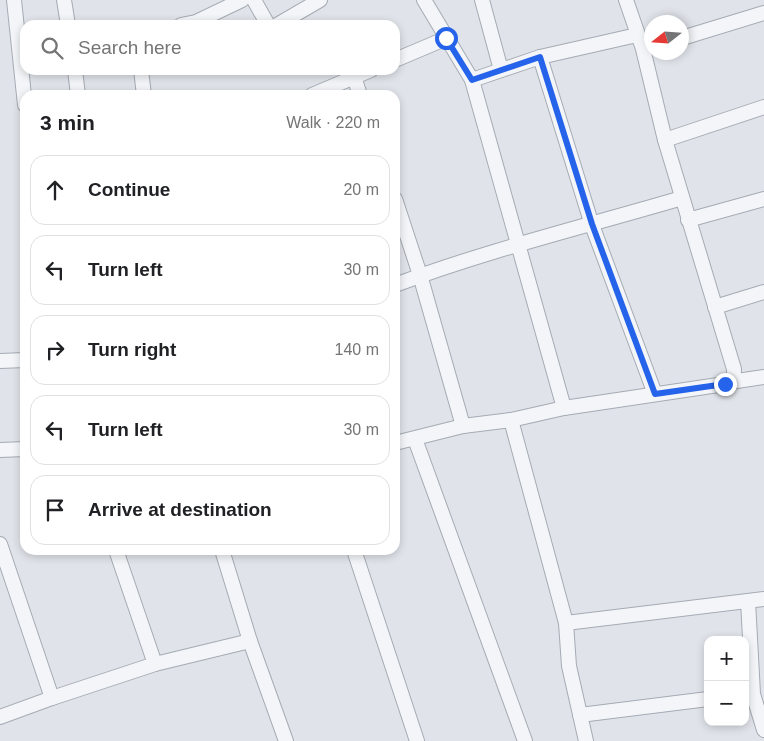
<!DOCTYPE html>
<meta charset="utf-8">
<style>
body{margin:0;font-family:Helvetica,sans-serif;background:#f6f6f6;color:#202124}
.controls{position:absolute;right:15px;bottom:15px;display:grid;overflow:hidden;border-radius:10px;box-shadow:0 2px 8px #0003}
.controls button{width:45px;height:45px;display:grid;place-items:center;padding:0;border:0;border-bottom:1px solid #e0e0e0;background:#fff;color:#202124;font:25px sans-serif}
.compass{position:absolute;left:644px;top:15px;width:45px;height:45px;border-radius:50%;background:#fff;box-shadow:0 2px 8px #0003;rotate:253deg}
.stop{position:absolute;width:15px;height:15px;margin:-11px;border:4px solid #2563eb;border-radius:50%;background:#fff}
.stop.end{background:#2563eb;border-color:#fff;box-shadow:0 1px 5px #0008}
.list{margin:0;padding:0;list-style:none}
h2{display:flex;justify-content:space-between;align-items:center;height:65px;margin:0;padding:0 20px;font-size:21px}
h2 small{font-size:16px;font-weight:400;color:#757577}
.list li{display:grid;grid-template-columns:32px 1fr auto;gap:15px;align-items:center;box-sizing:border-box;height:70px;margin:0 10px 10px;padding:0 10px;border:1px solid #e0e0e0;border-radius:15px}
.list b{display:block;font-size:19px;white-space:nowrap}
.list em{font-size:16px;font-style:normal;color:#757577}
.icon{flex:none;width:28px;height:28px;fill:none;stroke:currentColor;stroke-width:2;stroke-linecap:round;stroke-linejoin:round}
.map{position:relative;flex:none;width:764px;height:741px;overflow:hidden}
.search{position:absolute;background:#fff;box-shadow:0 2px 8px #0003;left:20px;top:20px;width:380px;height:55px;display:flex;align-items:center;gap:12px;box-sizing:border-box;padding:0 18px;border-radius:15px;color:#757577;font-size:19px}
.panel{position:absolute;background:#fff;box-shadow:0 2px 8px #0003;left:20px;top:90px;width:380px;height:465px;border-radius:15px}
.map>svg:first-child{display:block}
</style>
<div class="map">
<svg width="764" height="741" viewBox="0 0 764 741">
<rect width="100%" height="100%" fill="#e0e4ea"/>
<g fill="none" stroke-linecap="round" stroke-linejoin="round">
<g stroke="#a5abb4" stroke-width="16">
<g id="street">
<path d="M14 0 25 105"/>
<path d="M64 0 68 25"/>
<path d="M254 0 268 25"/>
<path d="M424 0 472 80 564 408"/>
<path d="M482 0 501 70"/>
<path d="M181 25 196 22 242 0"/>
<path d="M277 25 320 0"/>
<path d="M682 38 764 13"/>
<path d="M540 57 637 35"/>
<path d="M395 60 447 38"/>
<path d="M75 70 78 95"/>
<path d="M141 70 144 95"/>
<path d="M354 77 360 95"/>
<path d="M472 80 540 57 592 225 655 394"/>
<path d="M312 95 371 70"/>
<path d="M665 140 764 107"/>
<path d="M395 199 420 275 463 426"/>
<path d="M688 220 764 199"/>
<path d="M395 285C488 250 587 226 682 198"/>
<path d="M715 307 764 292"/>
<path d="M0 361 25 360"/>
<path d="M730 382 764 377"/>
<path d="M511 420 566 623 569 666 586 741"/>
<path d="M415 439 525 741"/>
<path d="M395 443 463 426 511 420 564 408 725 384C733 381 734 377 734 369L665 140 643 49 626 0"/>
<path d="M0 450 25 449"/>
<path d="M0 544 52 698"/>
<path d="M116 550 155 664"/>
<path d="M354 550 417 741"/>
<path d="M748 601 753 694 764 730"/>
<path d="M566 623 764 599"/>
<path d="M250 641 286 741"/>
<path d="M580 715 708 699"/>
<path d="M0 717 52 698 155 664 250 641 222 550"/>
</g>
</g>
<use href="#street" stroke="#f3f5f8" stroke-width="14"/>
</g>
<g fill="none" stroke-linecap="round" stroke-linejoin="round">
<path stroke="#2563eb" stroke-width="6" d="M446 38 472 80 540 57 592 224 655 394 725 384"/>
</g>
</svg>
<div class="controls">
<button>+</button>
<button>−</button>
</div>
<svg class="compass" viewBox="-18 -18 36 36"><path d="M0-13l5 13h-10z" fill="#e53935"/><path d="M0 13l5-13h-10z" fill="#757577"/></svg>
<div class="stop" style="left:446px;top:38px"></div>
<div class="stop end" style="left:725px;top:384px"></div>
<div class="search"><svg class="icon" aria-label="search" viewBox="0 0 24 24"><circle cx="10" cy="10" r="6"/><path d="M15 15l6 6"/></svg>Search here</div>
<section class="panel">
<h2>3 min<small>Walk · 220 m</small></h2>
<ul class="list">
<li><svg class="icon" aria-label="ahead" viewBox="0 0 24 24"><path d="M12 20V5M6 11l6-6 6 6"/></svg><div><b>Continue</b></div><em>20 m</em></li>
<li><svg class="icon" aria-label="left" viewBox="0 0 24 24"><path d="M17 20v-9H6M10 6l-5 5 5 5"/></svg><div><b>Turn left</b></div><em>30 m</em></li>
<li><svg class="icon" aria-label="right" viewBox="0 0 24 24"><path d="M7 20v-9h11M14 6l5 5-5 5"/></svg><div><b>Turn right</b></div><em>140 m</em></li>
<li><svg class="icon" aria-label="left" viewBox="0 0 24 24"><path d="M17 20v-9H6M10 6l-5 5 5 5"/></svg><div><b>Turn left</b></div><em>30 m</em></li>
<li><svg class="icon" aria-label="arrive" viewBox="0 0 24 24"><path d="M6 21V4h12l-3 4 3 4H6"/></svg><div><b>Arrive at destination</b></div></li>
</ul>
</section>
</div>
